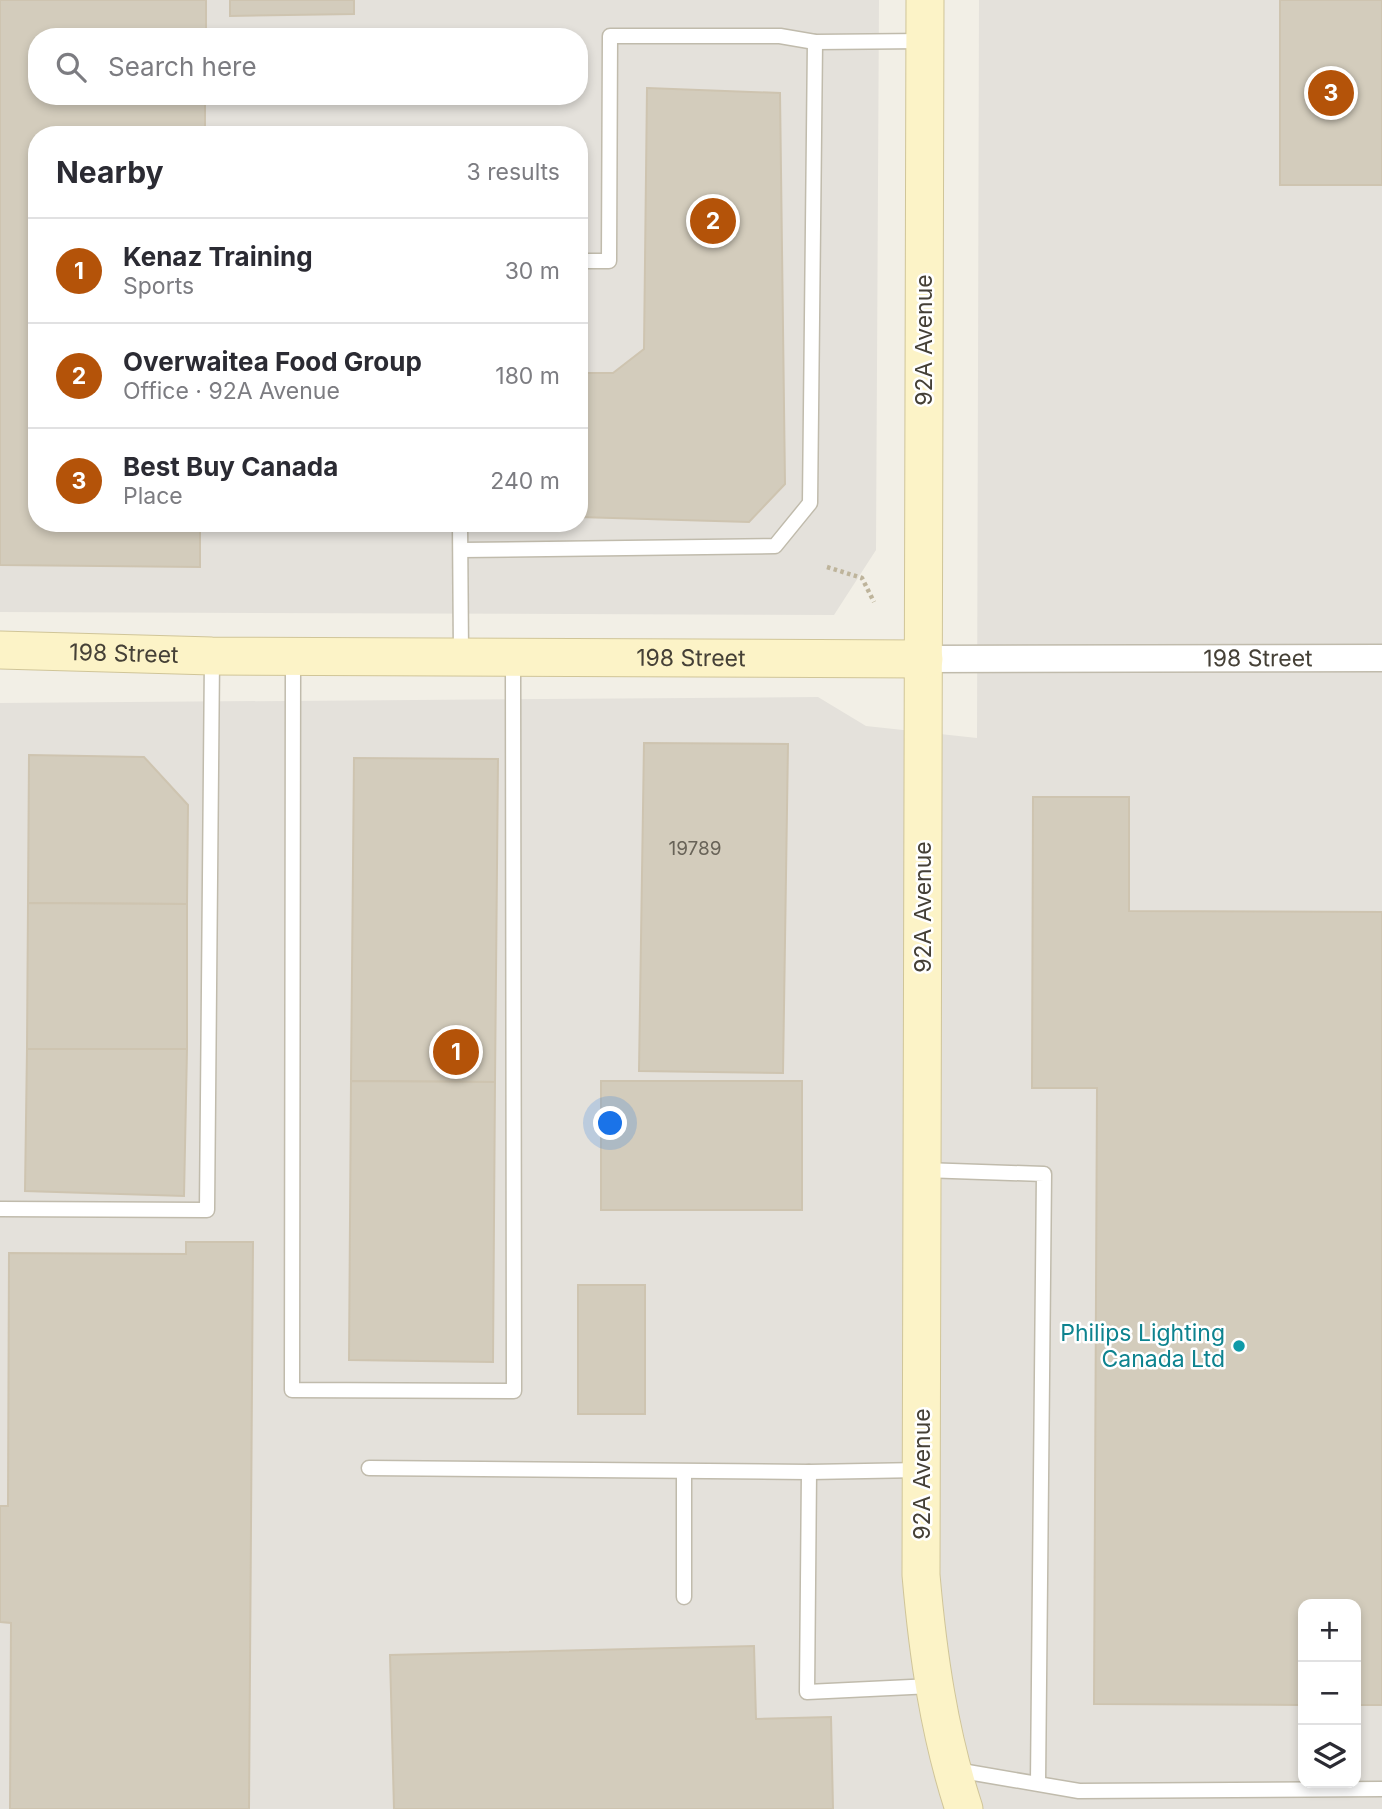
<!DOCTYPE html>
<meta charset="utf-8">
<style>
body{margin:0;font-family:Inter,sans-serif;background:#f2f2f3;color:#2b2b33}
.controls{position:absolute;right:21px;bottom:21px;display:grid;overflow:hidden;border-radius:14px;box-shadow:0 4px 10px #0003}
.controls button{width:63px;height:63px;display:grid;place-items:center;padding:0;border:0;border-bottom:2px solid #e1e1e2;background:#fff;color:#2b2b33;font:35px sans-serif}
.you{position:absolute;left:611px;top:1124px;width:24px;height:24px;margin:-18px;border:5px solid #fff;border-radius:50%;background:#1a73e8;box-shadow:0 0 0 10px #1a73e833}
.badge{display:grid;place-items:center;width:46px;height:46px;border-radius:50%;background:#b45309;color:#fff;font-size:23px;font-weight:700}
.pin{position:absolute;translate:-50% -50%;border:4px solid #fff;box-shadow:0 2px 7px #0006}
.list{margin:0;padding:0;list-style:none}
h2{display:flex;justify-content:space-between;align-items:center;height:91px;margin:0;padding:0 28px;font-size:30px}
h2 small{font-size:23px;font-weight:400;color:#7c7c81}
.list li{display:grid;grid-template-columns:46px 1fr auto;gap:21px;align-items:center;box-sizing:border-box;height:105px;padding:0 28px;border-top:2px solid #e1e1e2}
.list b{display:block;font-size:26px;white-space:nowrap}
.list p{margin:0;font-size:23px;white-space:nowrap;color:#7c7c81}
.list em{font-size:23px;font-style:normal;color:#7c7c81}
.icon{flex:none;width:38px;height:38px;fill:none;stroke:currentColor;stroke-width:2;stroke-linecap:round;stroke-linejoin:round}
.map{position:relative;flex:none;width:1382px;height:1809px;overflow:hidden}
.search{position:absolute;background:#fff;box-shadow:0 4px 10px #0003;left:28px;top:28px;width:560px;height:77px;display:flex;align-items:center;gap:18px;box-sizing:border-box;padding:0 24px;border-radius:28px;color:#7c7c81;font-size:26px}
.panel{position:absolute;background:#fff;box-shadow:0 4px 10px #0003;left:28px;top:126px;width:560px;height:406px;border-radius:28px}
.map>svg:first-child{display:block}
</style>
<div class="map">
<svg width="1382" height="1809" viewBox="0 0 1382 1809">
<rect width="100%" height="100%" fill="#f2efe6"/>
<g fill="#e4e1db" fill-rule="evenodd">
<path d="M0 0H879L876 550 834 615 0 612ZM37 37H579V96H37ZM37 135H579V523H37Z"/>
<path d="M979 0H1382V1809H0V703L818 697 866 726 977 738ZM1303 1604H1356V1783H1303Z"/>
</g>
<g fill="#d3ccbc" stroke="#cec4b0" stroke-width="2">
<path d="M0 0H206V37H37V96H205V135H37V523H200V567L0 565Z"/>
<path d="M230 0H354V14L230 16Z"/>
<rect x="1280" y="0" width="102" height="185"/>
<path d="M647 88 780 93 785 484 749 522 579 517V373H613L644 349Z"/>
<path d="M644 743 788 744 783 1073 639 1071Z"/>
<path d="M29 755 144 757 188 805 187 904 28 903Z"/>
<path d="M354 758 498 759 495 1082 351 1081Z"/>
<path d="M1033 797H1129V911L1382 912V1705H1356V1604H1303V1705L1094 1704 1097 1088H1032Z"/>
<path d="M28 903 187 904V1049H27Z"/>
<path d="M27 1049H187L184 1196 25 1191Z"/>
<path d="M351 1081 495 1082 493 1362 349 1360Z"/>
<rect x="601" y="1081" width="201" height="129"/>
<path d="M186 1242H253L249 1809H10L11 1623 0 1622V1506H8L9 1253 186 1254Z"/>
<rect x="578" y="1285" width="67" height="129"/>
<path d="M754 1646 756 1719 831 1717 833 1809H394L390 1655Z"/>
</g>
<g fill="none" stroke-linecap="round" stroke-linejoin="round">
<g stroke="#c0bbac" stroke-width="17">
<g id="lane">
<path d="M579 261H609L610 36H780L815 42 924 41"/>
<path d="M460 523 461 655"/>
<path d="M461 550 775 546 810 503 815 42"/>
<path d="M293 657 292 1390 514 1391 513 658"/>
<path d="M923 1170 1044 1174 1038 1783"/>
<path d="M0 1209 207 1210 212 657"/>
<path d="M369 1468 809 1472 921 1470"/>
<path d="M684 1472V1597"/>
<path d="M809 1472 807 1692 932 1686"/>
<path d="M956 1770 1079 1791 1382 1789"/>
</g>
</g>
<g stroke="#c0bbac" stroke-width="29">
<g id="street">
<path id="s1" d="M924 659 1382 658"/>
</g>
</g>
<g stroke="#d0c598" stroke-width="39">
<g id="secondary">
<path d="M925 0 921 1575C928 1655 939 1733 964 1809"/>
<path id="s2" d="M0 650 212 656 924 659"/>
</g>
</g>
<path stroke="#beb49b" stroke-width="4.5" stroke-dasharray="3.5 3.5" stroke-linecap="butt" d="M827 567 862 578 874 602"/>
<use href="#lane" stroke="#fff" stroke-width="14"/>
<use href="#street" stroke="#fff" stroke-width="26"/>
<use href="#secondary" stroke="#fcf3c7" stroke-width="37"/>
</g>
<circle fill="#0f9aa8" stroke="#fff" stroke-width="2.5" cx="1239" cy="1346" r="7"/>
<g text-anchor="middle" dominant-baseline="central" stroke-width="5" stroke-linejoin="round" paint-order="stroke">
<g font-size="19" fill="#686358">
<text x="695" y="848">19789</text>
</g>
<g font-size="23" fill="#454036" stroke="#fff">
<text transform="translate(924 340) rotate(-90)">92A Avenue</text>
<text stroke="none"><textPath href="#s2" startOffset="124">198 Street</textPath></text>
<text stroke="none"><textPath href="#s2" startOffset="691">198 Street</textPath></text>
<text stroke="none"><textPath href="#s1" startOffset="334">198 Street</textPath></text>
<text transform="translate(923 907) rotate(-90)">92A Avenue</text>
<text transform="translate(922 1474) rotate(-90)">92A Avenue</text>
</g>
<g font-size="23" fill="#0d838f" stroke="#fff" text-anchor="end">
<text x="1225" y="1333">Philips Lighting<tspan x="1225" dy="26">Canada Ltd</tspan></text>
</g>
</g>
</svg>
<div class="controls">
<button>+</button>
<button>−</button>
<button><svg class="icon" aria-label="layers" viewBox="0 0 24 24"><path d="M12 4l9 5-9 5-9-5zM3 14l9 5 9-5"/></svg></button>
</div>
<div class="you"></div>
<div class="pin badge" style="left:456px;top:1052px">1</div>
<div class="pin badge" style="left:713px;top:221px">2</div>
<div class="pin badge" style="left:1331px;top:93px">3</div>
<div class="search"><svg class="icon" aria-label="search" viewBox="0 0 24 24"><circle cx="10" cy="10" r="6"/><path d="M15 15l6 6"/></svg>Search here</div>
<section class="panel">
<h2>Nearby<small>3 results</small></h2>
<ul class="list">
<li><span class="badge">1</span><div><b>Kenaz Training</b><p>Sports</p></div><em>30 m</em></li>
<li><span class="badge">2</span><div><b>Overwaitea Food Group</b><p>Office · 92A Avenue</p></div><em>180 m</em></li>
<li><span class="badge">3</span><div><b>Best Buy Canada</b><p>Place</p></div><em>240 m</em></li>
</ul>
</section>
</div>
